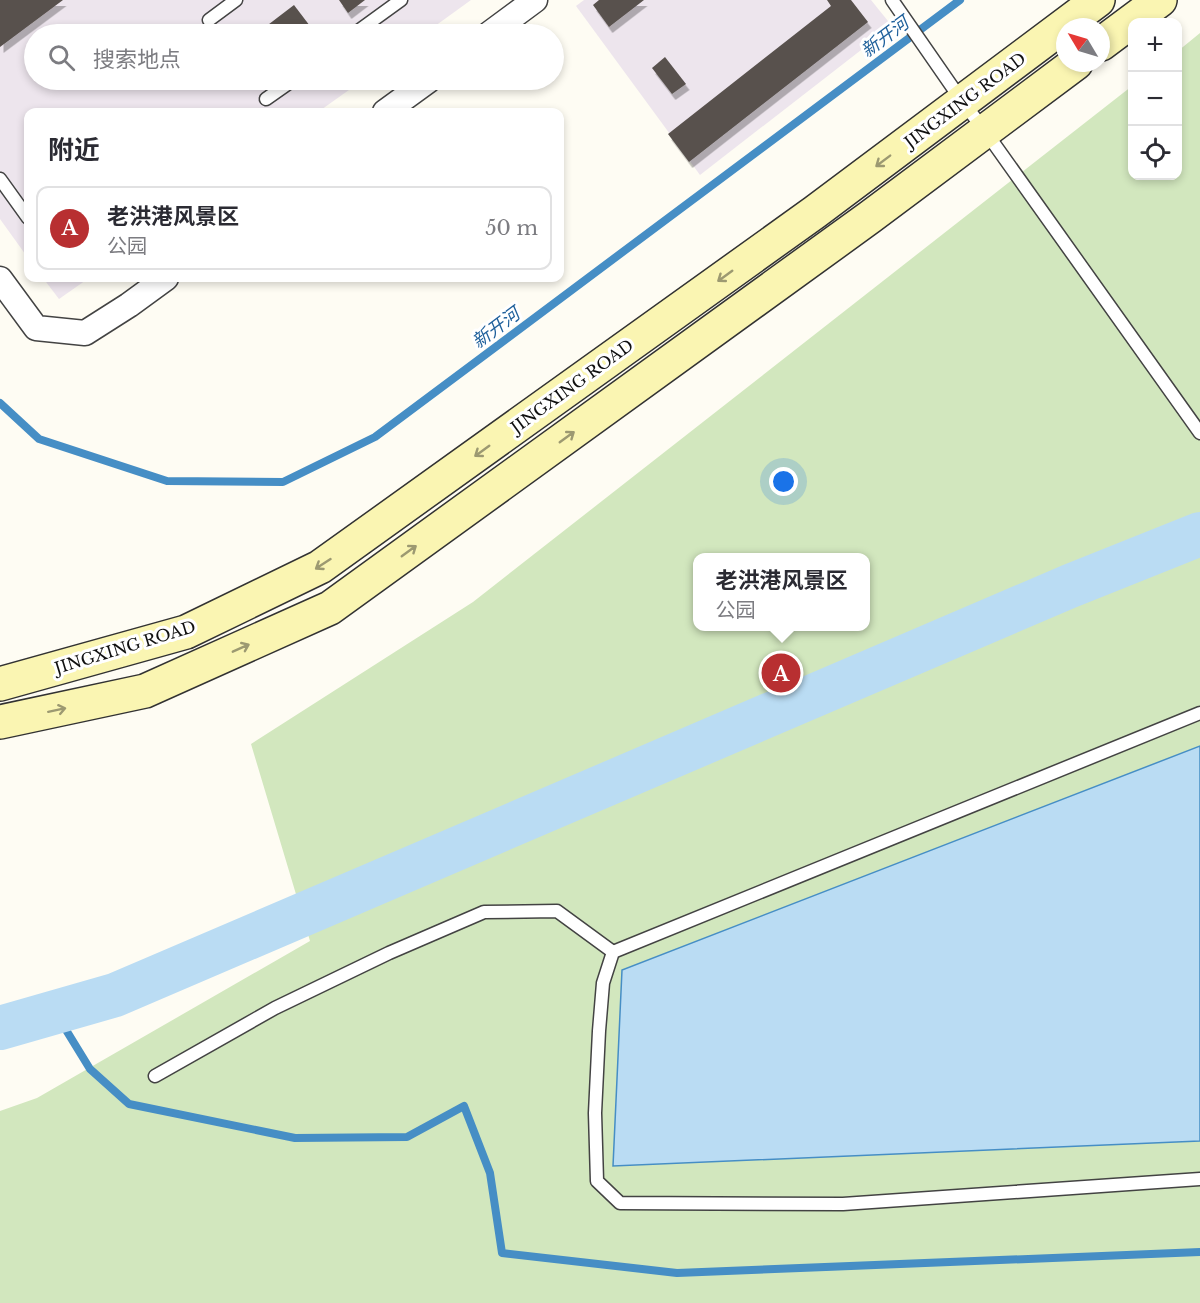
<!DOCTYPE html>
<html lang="zh">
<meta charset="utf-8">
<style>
body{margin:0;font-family:"Libre Baskerville","Noto Sans SC",serif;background:#f7f7f7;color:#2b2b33}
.controls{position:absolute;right:18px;top:18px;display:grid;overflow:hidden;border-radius:12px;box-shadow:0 3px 9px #0003}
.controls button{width:54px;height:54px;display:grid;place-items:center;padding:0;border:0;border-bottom:2px solid #e1e1e2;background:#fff;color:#2b2b33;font:30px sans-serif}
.compass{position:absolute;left:1056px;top:18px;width:54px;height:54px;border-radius:50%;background:#fff;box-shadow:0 3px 9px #0003;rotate:308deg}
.you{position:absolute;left:784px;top:482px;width:21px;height:21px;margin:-15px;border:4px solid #fff;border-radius:50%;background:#1a73e8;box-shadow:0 0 0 9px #1a73e833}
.badge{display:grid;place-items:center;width:39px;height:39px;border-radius:50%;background:#b82f31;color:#fff;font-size:20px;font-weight:700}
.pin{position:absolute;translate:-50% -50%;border:3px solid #fff;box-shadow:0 2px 6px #0006}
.popup{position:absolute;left:693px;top:553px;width:177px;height:78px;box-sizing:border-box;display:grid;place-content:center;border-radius:12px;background:#fff;filter:drop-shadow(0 2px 4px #0005);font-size:20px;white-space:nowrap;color:#7c7c81}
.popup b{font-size:22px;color:#2b2b33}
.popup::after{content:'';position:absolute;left:50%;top:100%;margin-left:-12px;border:12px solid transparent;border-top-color:#fff}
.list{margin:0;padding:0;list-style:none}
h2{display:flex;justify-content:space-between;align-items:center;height:78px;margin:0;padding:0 24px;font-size:26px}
h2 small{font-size:20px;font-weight:400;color:#7c7c81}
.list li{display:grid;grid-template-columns:39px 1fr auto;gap:18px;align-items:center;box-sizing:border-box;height:84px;margin:0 12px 12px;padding:0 12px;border:2px solid #e1e1e2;border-radius:12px}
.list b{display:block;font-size:22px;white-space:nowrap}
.list p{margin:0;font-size:20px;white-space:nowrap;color:#7c7c81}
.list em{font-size:20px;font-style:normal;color:#7c7c81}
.icon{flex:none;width:33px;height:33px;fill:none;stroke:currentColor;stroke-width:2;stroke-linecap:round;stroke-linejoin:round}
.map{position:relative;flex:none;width:1200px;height:1303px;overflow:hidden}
.search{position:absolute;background:#fff;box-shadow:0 3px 9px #0003;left:24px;top:24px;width:540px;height:66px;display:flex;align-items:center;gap:15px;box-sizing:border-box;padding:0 21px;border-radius:33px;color:#7c7c81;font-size:22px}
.panel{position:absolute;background:#fff;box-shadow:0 3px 9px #0003;left:24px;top:108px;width:540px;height:174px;border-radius:12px}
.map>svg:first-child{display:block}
</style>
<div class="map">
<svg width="1200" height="1303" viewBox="0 0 1200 1303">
<defs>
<filter id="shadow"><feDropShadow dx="3.5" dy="6" stdDeviation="0" flood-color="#0004"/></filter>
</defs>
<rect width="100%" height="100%" fill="#fefcf3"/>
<g fill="#ede5ed">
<path d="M0 0H471L424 34H34V80H363L318 112H28V258L0 219Z"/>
<path d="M584 0H871L892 26 700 175 576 6Z"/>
<path d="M43 278H89L59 299Z"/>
</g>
<path fill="#d2e7be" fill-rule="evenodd" d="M1200 33V1303H0V1111L37 1098 310 941 251 744 473 602 1132 86V176H1178V51ZM697 558H865V626H697Z"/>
<path fill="#badcf3" stroke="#468ec5" stroke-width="1.5" d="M1200 746V1141L613 1166 622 970Z"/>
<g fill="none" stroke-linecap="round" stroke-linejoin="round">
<g stroke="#468ec5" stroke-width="8">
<path d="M0 403 39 439 167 481 283 482 375 437 960 0"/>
<path d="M55 1012 90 1069 129 1104 295 1138 407 1137 464 1106 490 1173 502 1253 677 1273 1200 1252"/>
</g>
<path stroke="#badcf3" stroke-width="44" d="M0 1028 115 995 1070 586 1200 534"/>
</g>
<g fill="#58514d" filter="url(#shadow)">
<path d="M0 0H63L0 47Z"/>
<path d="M339 0H365L348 13Z"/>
<path d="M599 0H644L609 27 593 5Z"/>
<path d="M827 0H851L868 22 689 162 668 134 831 6Z"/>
<path d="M294 5 313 30 308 34H256Z"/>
<path d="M665 57 686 84 672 94 652 68Z"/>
</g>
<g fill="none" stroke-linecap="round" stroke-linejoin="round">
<g stroke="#434343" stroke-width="15">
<g id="lane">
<path d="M892 0 962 101 985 131 1200 433"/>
<path d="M209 20 236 0"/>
<path d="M354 34 401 0"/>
<path d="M266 99 293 80"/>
<path d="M0 179 28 218"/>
<path d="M1200 713 613 952 603 983 599 1031 595 1113 597 1181 620 1203 843 1204 1200 1179"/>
<path d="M155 1076 275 1008 389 953 484 912 557 911 613 952"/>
</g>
</g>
<g stroke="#434343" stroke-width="27">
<g id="street">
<path d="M489 34 535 0"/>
<path d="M385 112 429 80"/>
<path d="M0 279 36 328 85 333 129 305 166 278"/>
</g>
</g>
<g stroke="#323232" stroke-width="36">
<g id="secondary">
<path d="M1101 44 1160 0"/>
<path d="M0 684 186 632 320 567 815 212 1098 0"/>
<path d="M0 722 145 691 330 608 870 217 1076 63"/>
</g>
</g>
<use href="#lane" stroke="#fff" stroke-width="12"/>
<use href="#street" stroke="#fff" stroke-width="24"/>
<use href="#secondary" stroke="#faf5b2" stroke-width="33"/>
</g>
<defs><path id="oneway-shaft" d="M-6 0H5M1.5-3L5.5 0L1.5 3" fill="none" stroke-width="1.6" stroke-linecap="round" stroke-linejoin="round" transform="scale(1.5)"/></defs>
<g stroke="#9c9971">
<use href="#oneway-shaft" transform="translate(883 161) rotate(143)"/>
<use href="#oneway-shaft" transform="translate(725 276) rotate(144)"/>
<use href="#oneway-shaft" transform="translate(567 437) rotate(-36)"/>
<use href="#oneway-shaft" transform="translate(482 451) rotate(144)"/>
<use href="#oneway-shaft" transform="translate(409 551) rotate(-36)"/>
<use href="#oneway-shaft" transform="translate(323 564) rotate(147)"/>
<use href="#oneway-shaft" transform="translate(241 648) rotate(-24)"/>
<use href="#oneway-shaft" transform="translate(57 710) rotate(-12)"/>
</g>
<g text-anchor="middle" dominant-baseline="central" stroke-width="6" stroke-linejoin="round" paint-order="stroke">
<g font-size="16" fill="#101010" stroke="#fff">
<text transform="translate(965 100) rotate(-37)">JINGXING ROAD</text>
<text transform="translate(572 386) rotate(-36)">JINGXING ROAD</text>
<text transform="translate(125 647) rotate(-17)">JINGXING ROAD</text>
</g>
<g font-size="18" font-style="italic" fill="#1f609b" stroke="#fff">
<text transform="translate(885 37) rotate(-37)">新开河</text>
<text transform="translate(496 328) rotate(-37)">新开河</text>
</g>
</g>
</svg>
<div class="controls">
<button>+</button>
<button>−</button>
<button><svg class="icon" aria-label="locate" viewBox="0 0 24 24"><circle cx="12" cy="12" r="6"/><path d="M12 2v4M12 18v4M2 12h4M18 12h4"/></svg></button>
</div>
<svg class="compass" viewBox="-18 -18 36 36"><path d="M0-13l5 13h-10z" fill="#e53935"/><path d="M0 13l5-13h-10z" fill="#7c7c81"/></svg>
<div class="you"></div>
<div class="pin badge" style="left:781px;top:673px">A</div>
<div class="popup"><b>老洪港风景区</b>公园</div>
<div class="search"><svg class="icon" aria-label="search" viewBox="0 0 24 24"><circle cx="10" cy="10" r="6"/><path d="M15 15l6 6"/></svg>搜索地点</div>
<section class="panel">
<h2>附近<small></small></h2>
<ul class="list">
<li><span class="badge">A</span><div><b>老洪港风景区</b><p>公园</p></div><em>50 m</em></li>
</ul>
</section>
</div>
